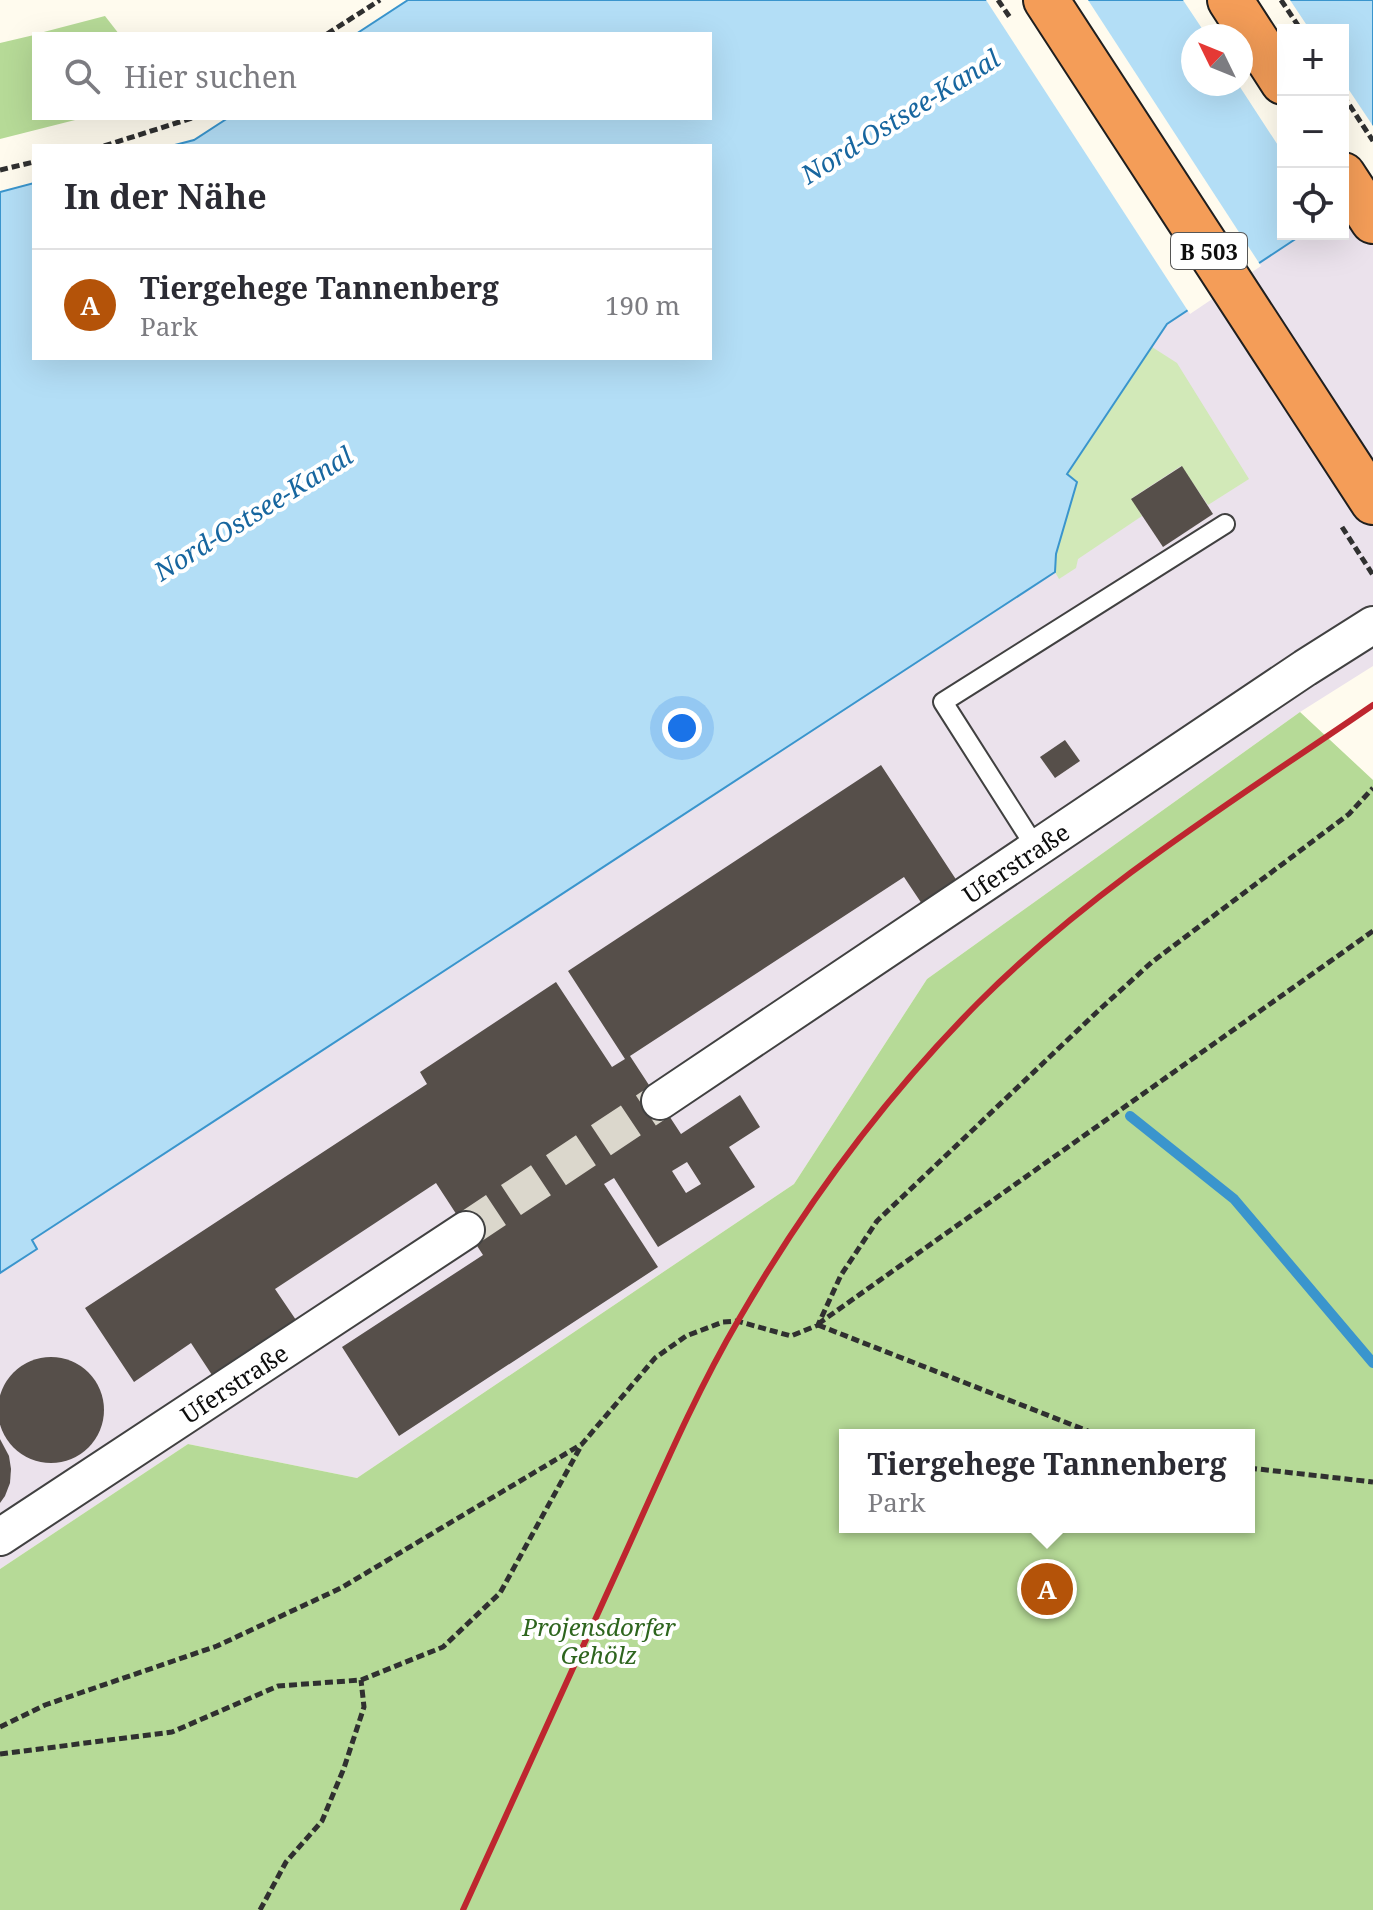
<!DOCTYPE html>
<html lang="de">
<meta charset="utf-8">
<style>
body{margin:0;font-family:"Noto Serif",serif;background:#f2f2f3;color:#2b2b33}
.controls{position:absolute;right:24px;top:24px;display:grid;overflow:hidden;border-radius:0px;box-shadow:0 8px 32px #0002}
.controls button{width:72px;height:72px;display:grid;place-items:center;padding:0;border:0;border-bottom:2px solid #e1e1e2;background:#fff;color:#2b2b33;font:40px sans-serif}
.compass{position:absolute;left:1181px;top:24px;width:72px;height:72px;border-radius:50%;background:#fff;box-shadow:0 8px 32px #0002;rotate:313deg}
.you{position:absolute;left:682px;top:728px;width:28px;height:28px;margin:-20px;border:6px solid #fff;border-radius:50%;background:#1a73e8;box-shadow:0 0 0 12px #1a73e833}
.badge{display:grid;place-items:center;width:52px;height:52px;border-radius:50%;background:#b45309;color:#fff;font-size:26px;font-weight:700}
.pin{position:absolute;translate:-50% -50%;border:4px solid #fff;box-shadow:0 2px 8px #0006}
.popup{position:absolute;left:839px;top:1429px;width:416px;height:104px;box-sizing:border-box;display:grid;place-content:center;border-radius:0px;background:#fff;filter:drop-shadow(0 2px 6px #0005);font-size:26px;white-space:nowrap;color:#7c7c81}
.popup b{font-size:30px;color:#2b2b33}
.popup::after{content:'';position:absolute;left:50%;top:100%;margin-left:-16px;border:16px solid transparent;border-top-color:#fff}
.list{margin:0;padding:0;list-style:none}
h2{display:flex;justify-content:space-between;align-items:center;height:104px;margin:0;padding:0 32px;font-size:34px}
h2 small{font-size:26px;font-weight:400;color:#7c7c81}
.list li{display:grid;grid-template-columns:52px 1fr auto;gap:24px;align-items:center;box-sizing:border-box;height:112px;padding:0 32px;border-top:2px solid #e1e1e2}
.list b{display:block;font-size:30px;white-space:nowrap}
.list p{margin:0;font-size:26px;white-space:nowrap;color:#7c7c81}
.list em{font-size:26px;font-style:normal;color:#7c7c81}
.icon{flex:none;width:44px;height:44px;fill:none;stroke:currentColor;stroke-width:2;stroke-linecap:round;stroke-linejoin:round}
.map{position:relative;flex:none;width:1373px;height:1910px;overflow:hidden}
.search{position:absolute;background:#fff;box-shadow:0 8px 32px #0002;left:32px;top:32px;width:680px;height:88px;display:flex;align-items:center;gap:20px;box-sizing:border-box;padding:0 28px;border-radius:0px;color:#7c7c81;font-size:30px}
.panel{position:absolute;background:#fff;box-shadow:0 8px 32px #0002;left:32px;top:144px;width:680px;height:216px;border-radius:0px}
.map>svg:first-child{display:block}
</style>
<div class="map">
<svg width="1373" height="1910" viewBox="0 0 1373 1910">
<rect width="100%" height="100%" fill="#fffbee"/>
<path fill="#ebe2ec" d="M1373 187V666L1300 712 927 979 794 1184 357 1478 188 1444 0 1569V1273L37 1249 32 1240 1055 572 1066 474 1167 324 1303 234H1343V207Z"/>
<path fill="#d2e9b8" d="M1152 347 1177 363 1249 479 1208 505 1181 466 1132 498 1142 516 1078 559 1076 568 1059 579 1055 572 1056 554 1066 474Z"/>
<g fill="#b6da97" fill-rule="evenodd">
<path d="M105 16 119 34H36Z"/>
<path d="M34 35V118H83L0 139V43Z"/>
<path d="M1300 712 1373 780V1910H0V1569L188 1444 357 1478 794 1184 927 979ZM845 1435H1249V1527H845Z"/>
</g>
<path fill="#b3def6" stroke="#3a95cd" stroke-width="2" fill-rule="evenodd" d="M408 0H1373V187L1343 207V30H1283V234H1303L1167 324 1067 474 1077 482 1056 554 1055 572 32 1240 37 1249 0 1273V192L34 183V358H710V146H171L194 140 228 118H710V34H356ZM1193 36H1241V84H1193Z"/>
<g fill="#fffbee">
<path d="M986 0H1088L1261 266 1190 314Z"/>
<path d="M1183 0H1290L1310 30H1283V153L1238 84H1241V36H1207Z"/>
<path d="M1343 81 1373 126V192L1343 211Z"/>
</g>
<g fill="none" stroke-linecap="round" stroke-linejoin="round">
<path stroke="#3a95cd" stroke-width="10" d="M1130 1116 1234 1199 1373 1363"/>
</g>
<g fill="#564f4a" fill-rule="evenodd">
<path d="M1182 466 1213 514 1163 547 1131 499Z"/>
<path d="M1065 740 1080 761 1055 778 1040 757Z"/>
<path d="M881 765 957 881 922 904 904 877 630 1056 681 1134 740 1095 760 1127 729 1147 755 1187 658 1247 614 1178 604 1184 658 1267 399 1436 342 1347 483 1255 436 1183 275 1289 296 1320 212 1375 191 1343 134 1382 85 1308 427 1084 420 1072 556 982 612 1067 625 1059 568 971ZM687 1162 701 1184 686 1193 672 1171Z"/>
<circle cx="51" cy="1410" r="53"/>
<path d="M0 1439 9 1456 11 1469 10 1483 5 1496 0 1503Z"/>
</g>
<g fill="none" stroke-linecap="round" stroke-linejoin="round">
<path stroke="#dbd7cc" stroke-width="36" stroke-dasharray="36 18" stroke-linecap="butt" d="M466 1230 660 1101"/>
<g stroke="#414141" stroke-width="22">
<path id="lane" d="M1036 848 943 702 1225 524"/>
</g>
<g stroke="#414141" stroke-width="40">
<g id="street">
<path id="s1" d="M660 1101 1305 668 1373 625"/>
<path id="s2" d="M0 1537 466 1230"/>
</g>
</g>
<g stroke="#1f1f1f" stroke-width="48">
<g id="highway">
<path d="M1046 0 1373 502"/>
<path d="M1230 0 1283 82"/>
<path d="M1343 175 1373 221"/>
</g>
</g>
<g stroke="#303030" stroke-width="5" stroke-dasharray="8 4" stroke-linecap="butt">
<path d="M998 0 1011 19"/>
<path d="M1281 0 1301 30"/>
<path d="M327 34 380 0"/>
<path d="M1343 95 1373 141"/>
<path d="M104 146 192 118"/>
<path d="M0 170 34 162"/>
<path d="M1342 527 1373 575"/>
<path d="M818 1324 1373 931"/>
<path d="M818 1325 1098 1435"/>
<path d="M1249 1468 1373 1482"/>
<path d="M0 1727 45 1705 217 1646 341 1588 582 1444 655 1358 686 1336 723 1322 737 1321 791 1336 818 1325 841 1275 877 1221 1099 1010 1152 962 1349 814 1373 788"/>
<path d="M0 1754 172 1732 278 1686 361 1680 443 1647 500 1593 581 1446"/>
<path d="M260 1910 286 1862 322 1821 344 1768 364 1707 361 1680"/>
</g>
<use href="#lane" stroke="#fff" stroke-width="18"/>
<use href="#street" stroke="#fff" stroke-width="36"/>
<use href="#highway" stroke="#f49d58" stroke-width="44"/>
<path stroke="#be262f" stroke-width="6" d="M463 1910C514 1799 564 1688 614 1578 654 1491 691 1401 739 1319 805 1205 884 1098 977 1004 1093 887 1238 798 1373 705"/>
</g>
<g text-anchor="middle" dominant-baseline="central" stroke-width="8" stroke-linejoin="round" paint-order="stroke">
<rect fill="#fff" stroke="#565656" stroke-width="2" x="1171" y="233" width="76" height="36" rx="6"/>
<g font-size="22" font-weight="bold" fill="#0e0e0e">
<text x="1209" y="251">B 503</text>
</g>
<g font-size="24" fill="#0e0e0e" stroke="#fff">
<text stroke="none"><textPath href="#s1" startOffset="428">Uferstraße</textPath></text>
<text stroke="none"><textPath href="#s2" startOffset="280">Uferstraße</textPath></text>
</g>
<g font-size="24" font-style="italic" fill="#2e651e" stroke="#fff">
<text x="599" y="1626">Projensdorfer<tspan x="599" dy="28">Gehölz</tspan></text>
</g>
<g font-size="26" font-style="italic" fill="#17669f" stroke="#fff">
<text transform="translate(900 116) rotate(-32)">Nord-Ostsee-Kanal</text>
<text transform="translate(253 513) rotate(-32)">Nord-Ostsee-Kanal</text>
</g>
</g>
</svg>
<div class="controls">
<button>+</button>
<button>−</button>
<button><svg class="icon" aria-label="locate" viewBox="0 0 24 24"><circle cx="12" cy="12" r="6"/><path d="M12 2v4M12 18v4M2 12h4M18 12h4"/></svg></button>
</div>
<svg class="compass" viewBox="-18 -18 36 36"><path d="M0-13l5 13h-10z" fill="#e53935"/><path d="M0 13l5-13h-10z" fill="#7c7c81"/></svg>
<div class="you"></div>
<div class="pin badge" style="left:1047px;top:1589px">A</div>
<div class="popup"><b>Tiergehege Tannenberg</b>Park</div>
<div class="search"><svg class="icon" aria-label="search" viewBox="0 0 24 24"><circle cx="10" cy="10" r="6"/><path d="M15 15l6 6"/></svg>Hier suchen</div>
<section class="panel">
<h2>In der Nähe<small></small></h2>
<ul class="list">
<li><span class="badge">A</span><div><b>Tiergehege Tannenberg</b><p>Park</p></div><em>190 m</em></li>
</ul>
</section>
</div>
